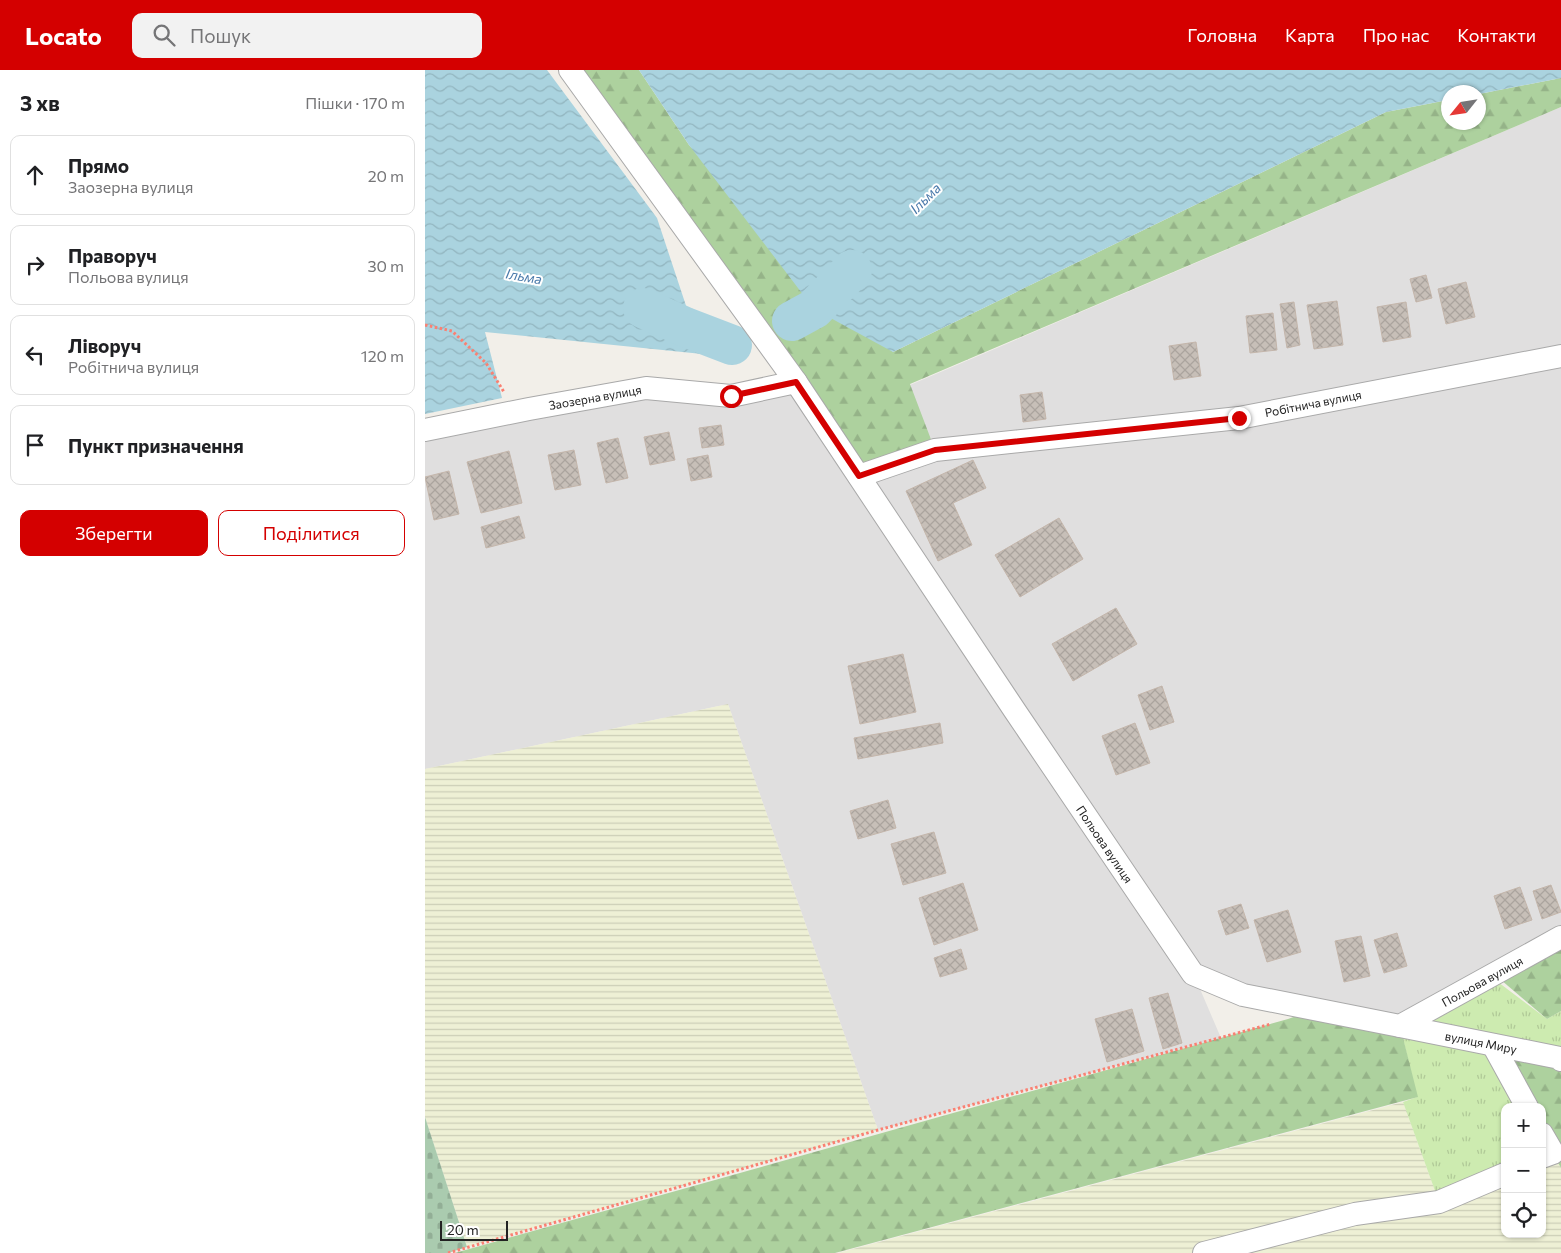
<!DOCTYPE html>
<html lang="uk">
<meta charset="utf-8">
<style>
body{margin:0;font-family:Commissioner,sans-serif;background:#f2f2f2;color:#202124}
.controls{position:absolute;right:15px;bottom:15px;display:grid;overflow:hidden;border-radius:10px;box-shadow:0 1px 4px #0004}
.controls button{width:45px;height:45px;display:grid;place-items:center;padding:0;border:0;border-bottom:1px solid #e0e0e0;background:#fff;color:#202124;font:25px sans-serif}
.compass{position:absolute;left:1016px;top:15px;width:45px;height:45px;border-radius:50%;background:#fff;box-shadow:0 1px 4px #0004;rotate:240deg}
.scale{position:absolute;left:15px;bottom:12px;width:68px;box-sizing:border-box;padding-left:5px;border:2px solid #222;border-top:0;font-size:14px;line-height:18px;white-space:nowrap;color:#222;-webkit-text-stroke:4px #fff;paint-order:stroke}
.stop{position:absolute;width:15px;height:15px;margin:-11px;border:4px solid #d40000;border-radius:50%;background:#fff}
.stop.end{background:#d40000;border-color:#fff;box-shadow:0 1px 5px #0008}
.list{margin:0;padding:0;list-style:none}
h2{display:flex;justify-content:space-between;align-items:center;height:65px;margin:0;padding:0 20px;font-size:21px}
h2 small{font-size:16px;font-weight:400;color:#757577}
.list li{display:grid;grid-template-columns:32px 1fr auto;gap:15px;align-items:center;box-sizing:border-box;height:80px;margin:0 10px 10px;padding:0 10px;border:1px solid #e0e0e0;border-radius:10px}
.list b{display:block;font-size:19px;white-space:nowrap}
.list p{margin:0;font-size:16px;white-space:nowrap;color:#757577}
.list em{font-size:16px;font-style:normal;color:#757577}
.actions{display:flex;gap:10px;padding:15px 20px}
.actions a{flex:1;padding:11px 0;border:1px solid #d40000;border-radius:10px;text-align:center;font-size:18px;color:#d40000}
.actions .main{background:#d40000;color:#fff}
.icon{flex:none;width:28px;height:28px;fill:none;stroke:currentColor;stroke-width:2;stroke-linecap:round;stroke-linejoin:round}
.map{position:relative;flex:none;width:1136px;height:1183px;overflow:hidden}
header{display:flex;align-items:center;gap:30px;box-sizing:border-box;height:70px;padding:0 25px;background:#d40000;color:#fff}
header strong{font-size:24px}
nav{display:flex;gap:28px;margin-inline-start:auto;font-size:18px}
.search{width:350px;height:45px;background:#f2f2f2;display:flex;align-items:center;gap:12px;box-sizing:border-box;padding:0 18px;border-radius:10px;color:#757577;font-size:19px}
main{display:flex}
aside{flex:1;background:#fff}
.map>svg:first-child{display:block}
</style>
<header>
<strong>Locato</strong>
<div class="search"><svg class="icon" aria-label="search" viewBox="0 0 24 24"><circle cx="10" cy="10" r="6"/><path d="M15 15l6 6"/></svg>Пошук</div>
<nav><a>Головна</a><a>Карта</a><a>Про нас</a><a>Контакти</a></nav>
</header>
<main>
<aside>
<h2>3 хв<small>Пішки · 170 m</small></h2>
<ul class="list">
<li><svg class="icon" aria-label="ahead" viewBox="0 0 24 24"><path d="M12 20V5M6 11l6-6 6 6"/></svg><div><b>Прямо</b><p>Заозерна вулиця</p></div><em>20 m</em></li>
<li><svg class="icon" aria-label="right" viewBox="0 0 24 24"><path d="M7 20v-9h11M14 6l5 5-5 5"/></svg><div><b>Праворуч</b><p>Польова вулиця</p></div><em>30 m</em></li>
<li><svg class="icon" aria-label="left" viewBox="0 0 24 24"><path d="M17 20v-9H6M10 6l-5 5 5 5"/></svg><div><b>Ліворуч</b><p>Робітнича вулиця</p></div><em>120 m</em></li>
<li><svg class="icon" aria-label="arrive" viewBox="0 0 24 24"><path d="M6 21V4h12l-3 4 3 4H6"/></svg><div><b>Пункт призначення</b></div></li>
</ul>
<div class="actions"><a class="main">Зберегти</a><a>Поділитися</a></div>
</aside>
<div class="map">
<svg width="1136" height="1183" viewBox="0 0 1136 1183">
<defs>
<pattern id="farmland-rules" width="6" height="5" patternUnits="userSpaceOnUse" patternTransform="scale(1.25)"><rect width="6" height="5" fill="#eef0d5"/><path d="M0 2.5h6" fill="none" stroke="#ccceb7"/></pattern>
<pattern id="grass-tufts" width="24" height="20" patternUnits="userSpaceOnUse" patternTransform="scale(1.25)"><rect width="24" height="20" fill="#cdebb0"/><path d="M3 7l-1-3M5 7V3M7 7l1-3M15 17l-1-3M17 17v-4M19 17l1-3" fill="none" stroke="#b0c997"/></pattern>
<pattern id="forest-firs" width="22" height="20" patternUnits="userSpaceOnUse" patternTransform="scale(1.25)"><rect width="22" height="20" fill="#add19e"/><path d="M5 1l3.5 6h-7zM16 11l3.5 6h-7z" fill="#95b388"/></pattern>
<pattern id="cemetery-stones" width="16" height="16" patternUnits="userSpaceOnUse" patternTransform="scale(1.25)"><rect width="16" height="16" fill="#aacbaf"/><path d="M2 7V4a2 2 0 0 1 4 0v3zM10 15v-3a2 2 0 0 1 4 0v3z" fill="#92ae96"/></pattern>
<pattern id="water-waves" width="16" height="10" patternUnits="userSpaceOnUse" patternTransform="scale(1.25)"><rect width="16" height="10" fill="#aad3df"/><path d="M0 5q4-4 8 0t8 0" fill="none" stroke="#92b5bf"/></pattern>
<pattern id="building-cross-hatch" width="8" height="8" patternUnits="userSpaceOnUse" patternTransform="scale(1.25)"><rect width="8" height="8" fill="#c7bfb8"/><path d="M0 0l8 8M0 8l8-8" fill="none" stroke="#aba49e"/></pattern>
</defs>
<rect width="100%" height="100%" fill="#f2efe9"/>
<path fill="#e0dfdf" d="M1136 37V864L975 956 769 905 796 968 453 1060 303 634 0 699V362L221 318 485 315Z"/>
<g fill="url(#farmland-rules)">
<path d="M303 634 453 1060 42 1177 0 1047V699Z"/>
<path d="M978 1032 1014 1132 1080 1104V1164H1117V1087L1128 1083 1136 1098V1183H413Z"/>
</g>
<path fill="url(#grass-tufts)" d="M1069 909 1122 949 1136 941V987L1102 1037H1080V1104L1014 1132 978 1032 992 1027 975 956Z"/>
<g fill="url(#forest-firs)">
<path d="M145 0H214L264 75 468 282 961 42 1023 30 1024 52H1054V24L1136 8V37L485 314 510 380 434 406Z"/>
<path d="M1136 867V941L1122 949 1069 904Z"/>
<path d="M891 939 975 956 993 1027 410 1183H30L863 949Z"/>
<path d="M1068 975 1136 990V1098L1117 1064V1037H1102Z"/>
</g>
<path fill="url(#cemetery-stones)" d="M0 1047 42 1177 23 1183H0Z"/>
<g fill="url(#water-waves)">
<path d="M0 0H122L232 148 277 284 60 262 77 328 0 344Z"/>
<path d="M214 0H1136V8L1054 24V22H1024L1023 30 961 42 468 282 389 239 264 75Z"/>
</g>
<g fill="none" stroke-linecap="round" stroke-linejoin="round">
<g stroke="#aad3df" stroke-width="40">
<path d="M218 238 260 257 307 275"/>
<path d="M367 251 389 239 427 200"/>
</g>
</g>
<g fill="url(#building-cross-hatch)" stroke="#c4b6ab">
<path d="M1001 205 1007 228 991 232 985 209Z"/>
<path d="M1041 212 1050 247 1021 254 1013 219Z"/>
<path d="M912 231 918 275 889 279 882 235Z"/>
<path d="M869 232 875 275 862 278 855 234Z"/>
<path d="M981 232 986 267 958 272 952 237Z"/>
<path d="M848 243 852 280 825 283 821 246Z"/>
<path d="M771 272 776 306 749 310 744 276Z"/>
<path d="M617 322 621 349 598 352 595 325Z"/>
<path d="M296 355 299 375 277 378 274 358Z"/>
<path d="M244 362 250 390 225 395 219 367Z"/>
<path d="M193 368 203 408 181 413 172 373Z"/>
<path d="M149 380 156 415 130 420 123 385Z"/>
<path d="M84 381 97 433 56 443 42 392Z"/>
<path d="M283 385 287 407 266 411 262 389Z"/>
<path d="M548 390 561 418 528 433 547 475 513 491 481 421Z"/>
<path d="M24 401 34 444 9 450 0 407Z"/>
<path d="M94 446 100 468 61 478 56 457Z"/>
<path d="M634 448 658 489 595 527 570 485Z"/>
<path d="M691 538 712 574 648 611 627 574Z"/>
<path d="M478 584 491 642 435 654 423 596Z"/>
<path d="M737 616 749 652 725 660 713 625Z"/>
<path d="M515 653 518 673 433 689 429 668Z"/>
<path d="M710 653 725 693 691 705 677 666Z"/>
<path d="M463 730 471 758 433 769 425 741Z"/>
<path d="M509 762 521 803 478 815 466 774Z"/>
<path d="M538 813 553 860 509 875 494 828Z"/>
<path d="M1126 815 1136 842 1117 849 1108 821Z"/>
<path d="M1095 817 1107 850 1080 859 1069 826Z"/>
<path d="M816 834 824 858 801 865 793 841Z"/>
<path d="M863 840 876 882 842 892 829 850Z"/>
<path d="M972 863 982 896 959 903 949 870Z"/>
<path d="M936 866 945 906 919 912 910 871Z"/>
<path d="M536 879 542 899 515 907 509 888Z"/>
<path d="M743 923 757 973 738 979 724 928Z"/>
<path d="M707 939 719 981 682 992 670 949Z"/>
</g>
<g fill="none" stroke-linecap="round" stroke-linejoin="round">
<g stroke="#a9a9a9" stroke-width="24">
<g id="minor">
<path d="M145 0 371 312 590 641 768 904 818 925 975 956 1136 867"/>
<path d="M0 360 104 339 221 318 306 326 371 312"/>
<path d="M434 406 510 380 814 348 1136 286"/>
<path d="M975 956 1135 988 1136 990"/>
<path d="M1068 975 1102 1037"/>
<path d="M1117 1064 1128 1083 1117 1087"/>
<path d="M779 1183 930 1144 1014 1132 1080 1104"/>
</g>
</g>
<g stroke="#fa8072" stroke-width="3" stroke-dasharray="2.5 2.5" stroke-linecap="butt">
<path d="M0 255 27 261 61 293 79 322"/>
<path d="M23 1183 453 1060 846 954"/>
</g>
<use href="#minor" stroke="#fff" stroke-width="22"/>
</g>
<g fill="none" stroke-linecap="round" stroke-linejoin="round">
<path stroke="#d40000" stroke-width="6" d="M306 326 371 312 434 406 510 380 814 348"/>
</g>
<g text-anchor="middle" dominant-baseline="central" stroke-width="4" stroke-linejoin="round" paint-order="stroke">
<g font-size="12" fill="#222" stroke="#fff">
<text transform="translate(170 327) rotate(-10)">Заозерна вулиця</text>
<text transform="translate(888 333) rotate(-11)">Робітнича вулиця</text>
<text transform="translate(680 774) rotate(56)">Польова вулиця</text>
<text transform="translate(1057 911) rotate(-29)">Польова вулиця</text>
<text transform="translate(1056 972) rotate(11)">вулиця Миру</text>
</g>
<g font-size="14" font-style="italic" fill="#4a7aab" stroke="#fff">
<text transform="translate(500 128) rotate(-45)">Ільма</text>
<text transform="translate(99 206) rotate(10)">Ільма</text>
</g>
</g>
</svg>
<div class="controls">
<button>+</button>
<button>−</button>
<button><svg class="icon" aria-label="locate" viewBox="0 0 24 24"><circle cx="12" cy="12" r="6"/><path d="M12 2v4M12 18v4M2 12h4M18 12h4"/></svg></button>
</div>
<svg class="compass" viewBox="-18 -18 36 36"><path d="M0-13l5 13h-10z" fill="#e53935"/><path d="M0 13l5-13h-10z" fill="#757577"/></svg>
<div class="scale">20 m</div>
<div class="stop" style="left:306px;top:326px"></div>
<div class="stop end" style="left:814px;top:348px"></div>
</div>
</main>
